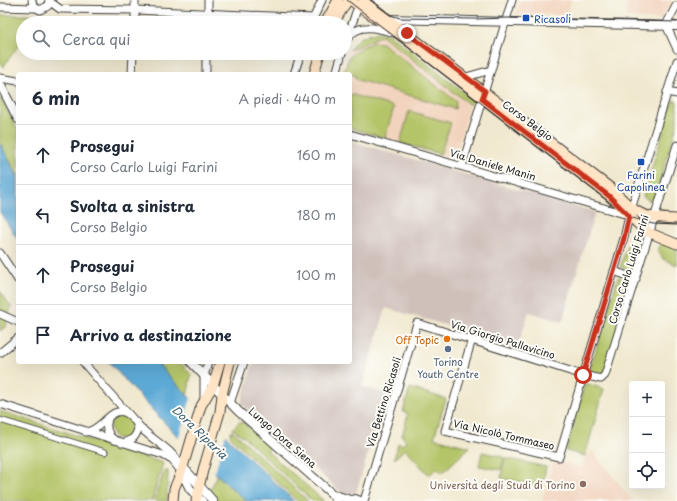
<!DOCTYPE html>
<html lang="it">
<meta charset="utf-8">
<style>
body{margin:0;font-family:"Playpen Sans",sans-serif;background:#f6f6f7;color:#1f2937}
.controls{position:absolute;right:12px;bottom:12px;display:grid;overflow:hidden;border-radius:4px;box-shadow:0 4px 16px #0002}
.controls button{width:36px;height:36px;display:grid;place-items:center;padding:0;border:0;border-bottom:1px solid #e0e1e3;background:#fff;color:#1f2937;font:20px sans-serif}
.stop{position:absolute;width:12px;height:12px;margin:-9px;border:3px solid #c8321e;border-radius:50%;background:#fff}
.stop.end{background:#c8321e;border-color:#fff;box-shadow:0 1px 4px #0008}
.list{margin:0;padding:0;list-style:none}
h2{display:flex;justify-content:space-between;align-items:center;height:52px;margin:0;padding:0 16px;font-size:17px}
h2 small{font-size:13px;font-weight:400;color:#747a83}
.list li{display:grid;grid-template-columns:26px 1fr auto;gap:12px;align-items:center;box-sizing:border-box;height:60px;padding:0 16px;border-top:1px solid #e0e1e3}
.list b{display:block;font-size:15px;white-space:nowrap}
.list p{margin:0;font-size:13px;white-space:nowrap;color:#747a83}
.list em{font-size:13px;font-style:normal;color:#747a83}
.icon{flex:none;width:22px;height:22px;fill:none;stroke:currentColor;stroke-width:2;stroke-linecap:round;stroke-linejoin:round}
.map{position:relative;flex:none;width:677px;height:501px;overflow:hidden}
.search{position:absolute;background:#fff;box-shadow:0 4px 16px #0002;left:16px;top:16px;width:336px;height:44px;display:flex;align-items:center;gap:10px;box-sizing:border-box;padding:0 14px;border-radius:22px;color:#747a83;font-size:15px}
.panel{position:absolute;background:#fff;box-shadow:0 4px 16px #0002;left:16px;top:72px;width:336px;height:292px;border-radius:4px}
.map>svg:first-child{display:block}
</style>
<div class="map">
<svg width="677" height="501" viewBox="0 0 677 501">
<rect width="100%" height="100%" fill="#fdfcf7"/>
<filter id="ink" filterUnits="userSpaceOnUse"><feTurbulence type="fractalNoise" baseFrequency=".025" numOctaves="2"/><feDisplacementMap in="SourceGraphic" scale="8" xChannelSelector="R" yChannelSelector="G"/><feConvolveMatrix kernelMatrix="1 2 1 2 8 2 1 2 1" color-interpolation-filters="sRGB"/></filter>
<filter id="wash" filterUnits="userSpaceOnUse"><feTurbulence type="fractalNoise" baseFrequency=".012" numOctaves="4" result="noise"/><feDisplacementMap in="SourceGraphic" scale="16" xChannelSelector="R" yChannelSelector="G"/><feGaussianBlur stdDeviation="0.9" result="paint"/><feColorMatrix in="noise" values="0 0 0 0 0 0 0 0 0 0 0 0 0 0 0 0 0 1.4 0 .05"/><feComposite in="paint" operator="in"/></filter>
<g filter="url(#wash)">
<rect width="100%" height="100%" fill="#f1e9cf"/>
<g fill="#f2d4be">
<path d="M521 0H571L566 15 516 14Z"/>
<path d="M627 0H672L674 5 667 9 662 20 626 18Z"/>
<path d="M382 35 470 105 455 159 350 128V74H342L350 50Z"/>
<path d="M591 450 633 501H542L553 464 559 462 582 467 585 456 589 457Z"/>
</g>
<path fill="#cfc0ba" d="M350 141 595 212 562 322 529 312 518 346 386 308 362 386 386 394 356 493 343 494 241 403 254 362H350Z"/>
<g fill="#b4c467" stroke="#687042">
<path d="M0 15H41L35 23H23V39L3 67 0 62Z"/>
<path d="M376 32H381L384 34 388 33 473 100 470 105 382 35 350 50C354 43 359 36 367 36L369 33 373 34Z"/>
<path d="M375 42 382 43 456 101 455 109 355 79 356 76 343 72C347 68 346 65 348 60 352 50 365 45 375 42Z"/>
<path d="M350 94 394 107 385 138 350 128Z"/>
<path d="M0 97 18 130V177L0 143Z"/>
<path d="M673 100 677 101V125L653 203 643 196Z"/>
<path d="M409 111 451 123 440 154 400 143Z"/>
<path d="M661 241 677 247V265L663 259 658 251Z"/>
<path d="M627 245 641 250 635 272 620 267Z"/>
<path d="M618 277 632 281 603 378 589 373Z"/>
<path d="M0 291 11 307 6 326 0 331Z"/>
<path d="M156 362H180L191 375 187 397Z"/>
<path d="M585 383 604 389 585 456 566 451Z"/>
<path d="M410 388 446 399 434 438 470 447 442 473 437 468 429 475 405 449 394 459 398 443 402 445 406 441 402 436 408 414 403 412Z"/>
<path d="M0 411 163 463 152 501H0Z"/>
<circle cx="122" cy="427" r="12"/>
<path d="M239 422H243L269 446 268 452 324 501H312L243 436 232 429Z"/>
<path d="M231 431 236 434 308 501H297L230 436Z"/>
<path d="M482 452 504 457 501 470 479 466Z"/>
<path d="M505 458 546 467 542 487 501 478Z"/>
<path d="M164 471H168L167 501H154Z"/>
<path d="M217 475 246 501H218L210 491Z"/>
</g>
<g fill="#5ba9d5" stroke="#3c6278">
<path d="M0 143 18 177V240L0 212Z"/>
<path d="M109 362H156L228 438 294 501H246C197 458 152 411 109 362Z"/>
</g>
<path fill="#f1e9cf" d="M191 398 226 434 214 475 178 439Z"/>
</g>
<g filter="url(#ink)">
<g fill="none" stroke-linecap="round" stroke-linejoin="round">
<g stroke="#3c3b37" stroke-width="7">
<path id="pedestrian" d="M0 420 105 452"/>
</g>
<g stroke="#3c3b37" stroke-width="9">
<g id="minor">
<path d="M32 0 33 6 40 10 48 6 49 0"/>
<path d="M49 1 60 9 135 10 313 18"/>
<path d="M676 6 666 25 677 49"/>
<path d="M0 7 35 8"/>
<path d="M135 23V0"/>
<path d="M208 23V0"/>
<path d="M311 23 322 0"/>
<path d="M347 39C358 22 378 28 394 33"/>
<path d="M345 45 356 12 362 2"/>
<path d="M132 74 133 53"/>
<path d="M206 74V53"/>
<path d="M294 74 301 53"/>
<path d="M336 74 342 53"/>
<path d="M466 77 491 70"/>
<path d="M0 78 18 81"/>
<path d="M667 92 677 94"/>
<path d="M350 134 628 215"/>
<path d="M462 166 512 0"/>
<path d="M0 253 18 280"/>
<path d="M614 271 636 279"/>
<path d="M0 314 18 322"/>
<path d="M472 339 445 431 559 457 624 238 629 216 677 61"/>
<path d="M0 353 18 338"/>
<path d="M83 362C102 385 122 407 142 429 154 441 171 449 180 464"/>
<path d="M204 399V376L208 362"/>
<path d="M230 403 244 362"/>
<path d="M0 404 163 455 172 460 181 471"/>
<path d="M108 419C105 427 107 434 114 440"/>
<path d="M86 432C102 431 112 403 128 414"/>
<path d="M122 443C131 442 136 437 138 429L136 422"/>
<path d="M364 501 417 323 583 375 601 379 605 375 677 145"/>
</g>
</g>
<g stroke="#3c3b37" stroke-width="10">
<g id="tertiary">
<path d="M386 19 677 26"/>
<path d="M0 84 18 119"/>
<path d="M191 362 238 411 331 493 337 501"/>
<path d="M183 467 213 501"/>
<path d="M181 471 190 489 202 501"/>
<path d="M332 494 350 500"/>
<path d="M348 501 355 499 360 501"/>
</g>
</g>
<g stroke="#3c3b37" stroke-width="11">
<g id="secondary">
<path d="M350 0 404 38 609 196 641 227 650 233 677 244"/>
<path d="M363 0 612 189C637 214 641 218 677 219"/>
<path d="M325 23 338 0"/>
<path d="M334 23 348 0"/>
<path d="M314 74 320 53"/>
<path d="M173 501 174 489 183 467 201 406 213 386 220 362"/>
<path d="M196 501 203 470 220 412 222 395 230 362"/>
</g>
</g>
<use href="#pedestrian" stroke="#fff" stroke-width="5"/>
<use href="#minor" stroke="#fff" stroke-width="7"/>
<use href="#tertiary" stroke="#fff" stroke-width="8"/>
<use href="#secondary" stroke="#ffe4c6" stroke-width="9"/>
<g stroke="#1c1c1c" stroke-width="1">
<path d="M347 0 629 217 653 224 677 225"/>
<path d="M370 0 390 15 400 18 475 19 507 18 677 22"/>
</g>
</g>
</g>
<g fill="none" stroke-linecap="round" stroke-linejoin="round" filter="url(#ink)">
<path stroke="#c8321e" stroke-width="5" d="M407 33 485 91 482 99 609 196 629 216 624 238 583 375"/>
</g>
<g fill="#1a4fb4" stroke="#fdfcf7" stroke-width="1.5">
<rect x="522" y="14" width="8" height="8" rx="2"/>
<rect x="637" y="158" width="8" height="8" rx="2"/>
</g>
<circle fill="#e8710a" stroke="#fdfcf7" stroke-width="1.5" cx="447" cy="339" r="4"/>
<circle fill="#5c6f8a" stroke="#fdfcf7" stroke-width="1.5" cx="448" cy="349" r="4"/>
<circle fill="#8d6e63" stroke="#fdfcf7" stroke-width="1.5" cx="583" cy="484" r="4"/>
<g text-anchor="middle" dominant-baseline="central" stroke-width="4" stroke-linejoin="round" paint-order="stroke">
<g font-size="10" fill="#164399" stroke="#fdfcf7" text-anchor="start">
<text x="534" y="18">Ricasoli</text>
<text x="641" y="174" text-anchor="middle">Farini<tspan x="641" dy="12">Capolinea</tspan></text>
</g>
<g font-size="10" fill="#1c1c1c" stroke="#fdfcf7">
<text transform="translate(528 120) rotate(37)">Corso Belgio</text>
<text transform="translate(493 164) rotate(16)">Via Daniele Manin</text>
<text transform="translate(628 269) rotate(-73)">Corso Carlo Luigi Farini</text>
<text transform="translate(503 339) rotate(17)">Via Giorgio Pallavicino</text>
<text transform="translate(383 402) rotate(-73)">Via Bettino Ricasoli</text>
<text transform="translate(504 434) rotate(13)">Via Nicolò Tommaseo</text>
<text transform="translate(283 437) rotate(41)">Lungo Dora Siena</text>
</g>
<g font-size="10" fill="#c56008" stroke="#fdfcf7" text-anchor="end">
<text x="439" y="339">Off Topic</text>
</g>
<g font-size="10" fill="#4e5e75" stroke="#fdfcf7">
<text x="448" y="361">Torino<tspan x="448" dy="12">Youth Centre</tspan></text>
</g>
<g font-size="10" fill="#785e54" stroke="#fdfcf7" text-anchor="end">
<text x="575" y="484">Università degli Studi di Torino</text>
</g>
<g font-size="11" font-style="italic" fill="#385b6f" stroke="#fdfcf7">
<text transform="translate(200 432) rotate(44)">Dora Riparia</text>
</g>
</g>
</svg>
<div class="controls">
<button>+</button>
<button>−</button>
<button><svg class="icon" aria-label="locate" viewBox="0 0 24 24"><circle cx="12" cy="12" r="6"/><path d="M12 2v4M12 18v4M2 12h4M18 12h4"/></svg></button>
</div>
<div class="stop" style="left:583px;top:375px"></div>
<div class="stop end" style="left:407px;top:33px"></div>
<div class="search"><svg class="icon" aria-label="search" viewBox="0 0 24 24"><circle cx="10" cy="10" r="6"/><path d="M15 15l6 6"/></svg>Cerca qui</div>
<section class="panel">
<h2>6 min<small>A piedi · 440 m</small></h2>
<ul class="list">
<li><svg class="icon" aria-label="ahead" viewBox="0 0 24 24"><path d="M12 20V5M6 11l6-6 6 6"/></svg><div><b>Prosegui</b><p>Corso Carlo Luigi Farini</p></div><em>160 m</em></li>
<li><svg class="icon" aria-label="left" viewBox="0 0 24 24"><path d="M17 20v-9H6M10 6l-5 5 5 5"/></svg><div><b>Svolta a sinistra</b><p>Corso Belgio</p></div><em>180 m</em></li>
<li><svg class="icon" aria-label="ahead" viewBox="0 0 24 24"><path d="M12 20V5M6 11l6-6 6 6"/></svg><div><b>Prosegui</b><p>Corso Belgio</p></div><em>100 m</em></li>
<li><svg class="icon" aria-label="arrive" viewBox="0 0 24 24"><path d="M6 21V4h12l-3 4 3 4H6"/></svg><div><b>Arrivo a destinazione</b></div></li>
</ul>
</section>
</div>
